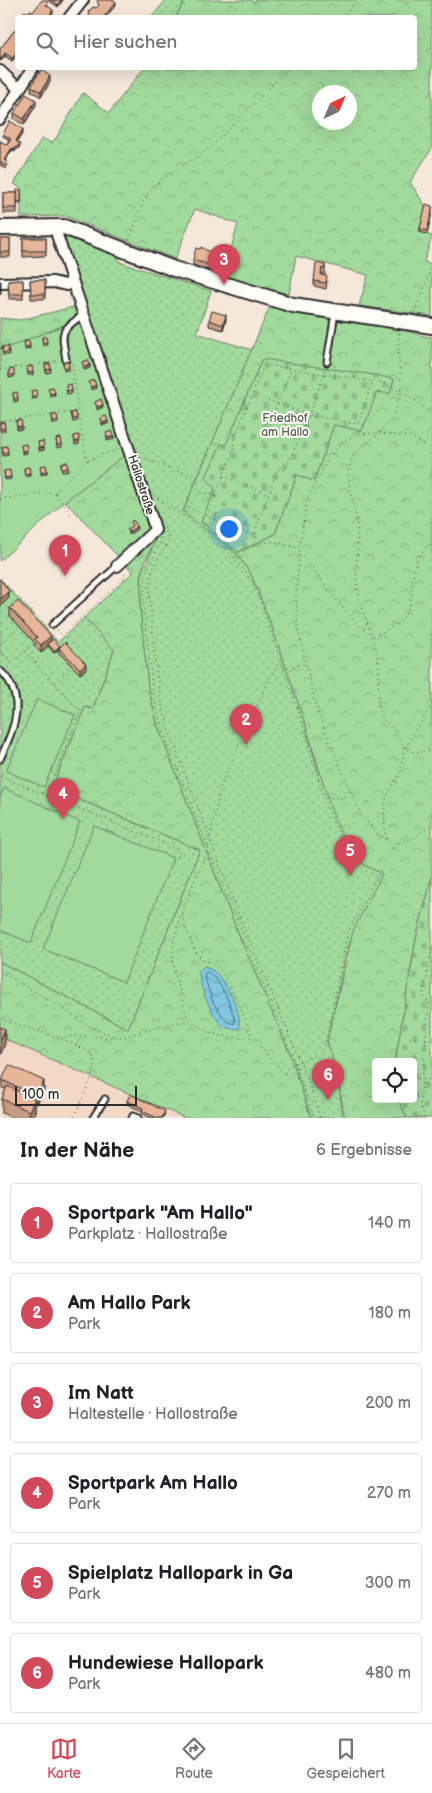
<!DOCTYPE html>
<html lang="de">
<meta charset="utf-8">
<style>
body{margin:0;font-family:"Balsamiq Sans",sans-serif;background:#f6f6f6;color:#202124}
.controls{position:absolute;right:15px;bottom:15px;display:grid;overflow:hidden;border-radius:5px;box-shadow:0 5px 20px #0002}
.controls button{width:45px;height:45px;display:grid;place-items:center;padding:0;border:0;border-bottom:1px solid #e0e0e0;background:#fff;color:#202124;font:25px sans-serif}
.compass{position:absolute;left:312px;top:85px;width:45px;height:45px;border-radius:50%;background:#fff;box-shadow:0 5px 20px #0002;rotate:44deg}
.scale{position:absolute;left:15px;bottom:12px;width:122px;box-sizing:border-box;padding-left:5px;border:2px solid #2b2b2b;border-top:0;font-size:14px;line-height:18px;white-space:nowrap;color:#2b2b2b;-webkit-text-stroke:4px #fdfcf7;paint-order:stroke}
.you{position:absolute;left:228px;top:528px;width:18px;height:18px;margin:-12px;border:4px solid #fff;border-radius:50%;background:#1a73e8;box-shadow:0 0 0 8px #1a73e833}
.badge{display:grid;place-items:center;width:32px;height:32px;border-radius:50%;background:#d1495b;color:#fff;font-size:16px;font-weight:700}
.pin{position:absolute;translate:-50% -41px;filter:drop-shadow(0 1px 2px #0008)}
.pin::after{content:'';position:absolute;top:26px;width:18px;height:15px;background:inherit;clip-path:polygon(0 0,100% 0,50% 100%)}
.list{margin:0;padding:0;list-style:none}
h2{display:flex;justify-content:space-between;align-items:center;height:65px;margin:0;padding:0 20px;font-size:21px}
h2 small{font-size:16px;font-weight:400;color:#757577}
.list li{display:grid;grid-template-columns:32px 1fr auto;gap:15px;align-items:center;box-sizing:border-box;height:80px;margin:0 10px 10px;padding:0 10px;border:1px solid #e0e0e0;border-radius:5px}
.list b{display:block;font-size:19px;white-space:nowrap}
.list p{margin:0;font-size:16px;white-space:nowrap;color:#757577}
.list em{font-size:16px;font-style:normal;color:#757577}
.icon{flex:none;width:28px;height:28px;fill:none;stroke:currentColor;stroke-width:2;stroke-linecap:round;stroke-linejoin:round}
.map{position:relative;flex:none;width:432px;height:1118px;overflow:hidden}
.search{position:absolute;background:#fff;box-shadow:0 5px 20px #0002;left:15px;right:15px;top:15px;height:55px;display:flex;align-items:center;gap:12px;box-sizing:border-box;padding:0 18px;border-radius:5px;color:#757577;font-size:19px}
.sheet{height:605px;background:#fff}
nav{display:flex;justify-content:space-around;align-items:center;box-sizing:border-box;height:70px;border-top:1px solid #e0e0e0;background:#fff;font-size:14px;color:#757577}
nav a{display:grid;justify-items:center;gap:2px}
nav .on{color:#d1495b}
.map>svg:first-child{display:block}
</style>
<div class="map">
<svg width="432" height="1118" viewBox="0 0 432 1118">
<defs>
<pattern id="grass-dots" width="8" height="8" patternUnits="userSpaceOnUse" patternTransform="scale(1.25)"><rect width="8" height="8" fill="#a2d99c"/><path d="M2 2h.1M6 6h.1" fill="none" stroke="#8cba87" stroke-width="1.8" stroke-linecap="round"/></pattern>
<pattern id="forest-crowns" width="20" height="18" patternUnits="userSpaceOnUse" patternTransform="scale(1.25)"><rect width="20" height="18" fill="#a2d99c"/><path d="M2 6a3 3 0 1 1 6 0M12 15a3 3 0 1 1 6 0" fill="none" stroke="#8cba87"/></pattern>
<pattern id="cemetery-stones" width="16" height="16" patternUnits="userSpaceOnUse" patternTransform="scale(1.25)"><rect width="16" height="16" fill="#a2d99c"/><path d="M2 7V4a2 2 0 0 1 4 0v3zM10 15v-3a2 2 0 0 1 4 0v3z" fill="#8cba87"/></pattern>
<pattern id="water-waves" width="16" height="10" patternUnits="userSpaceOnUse" patternTransform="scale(1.25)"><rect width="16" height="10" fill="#82c8e3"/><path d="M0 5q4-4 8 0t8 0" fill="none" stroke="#70acc3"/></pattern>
</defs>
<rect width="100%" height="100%" fill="#f6e7db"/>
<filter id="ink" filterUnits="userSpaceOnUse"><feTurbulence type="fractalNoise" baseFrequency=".02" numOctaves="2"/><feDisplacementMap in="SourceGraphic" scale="10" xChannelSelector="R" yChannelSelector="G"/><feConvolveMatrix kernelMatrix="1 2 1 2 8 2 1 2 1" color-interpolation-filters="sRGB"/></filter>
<g filter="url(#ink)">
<path fill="#f2d8c7" d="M0 1037 98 1080 185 1118H0Z"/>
<g fill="url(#grass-dots)" stroke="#668264">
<path d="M166 0H185L176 17 151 18Z"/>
<path d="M56 229 119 250V262L211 291 197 333 252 350 183 511 237 554 251 574 272 627 304 720 318 770 363 864 383 874 366 912 347 949 327 1042 338 1077 343 1118H311L297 1074 236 928 158 727 148 687 142 630 140 607 142 569 148 562V560L155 540 156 529Z"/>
<path d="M0 579 58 642 84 618 114 650 93 709 85 707 52 788 200 850 128 1029 0 962Z"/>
</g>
<g fill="url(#forest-crowns)" stroke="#668264" fill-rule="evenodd">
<path d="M185 0H250L255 2 256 0H432V148L410 182 426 207 419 231 432 236 424 262 432 264V316L359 306 368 275 296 256 289 294 223 277 238 224 195 209 175 259 65 216 21 217V188L14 184 42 138 51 143 56 138 83 93 109 113 144 68H414V18L176 17ZM320 92H350V122H320Z"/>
<path d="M78 306 81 314 65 325 9 347 0 348V318L20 320Z"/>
<path d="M270 306C312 317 355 322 399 329 410 331 421 337 432 337V877L416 939 395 1062H376V1099H398L407 1118H345L336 1070 327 1041 353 931 382 874 363 864 344 840 333 815 304 720 272 627 251 574 237 554 183 512ZM262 359 334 424 314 481 297 475 275 534 238 552 201 522 215 489 221 444 226 446Z"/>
<path d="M125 455 130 456 153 522 155 540 142 569 140 607 148 687 158 727 236 928 290 1054 311 1118H185L0 1037V962L128 1029 200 850 52 788 85 707 93 709 114 650 84 618 133 572 65 501Z"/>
</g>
<g fill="url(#cemetery-stones)" stroke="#668264">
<path d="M262 359 375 375 394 379 390 394 377 392 362 431 334 425 314 481 297 475 275 534 238 552 201 522 215 489 206 477 221 444 226 445Z"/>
<path d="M432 877V1118H407L398 1099H413V1062H395L416 939Z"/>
</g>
<g fill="#a2d99c" stroke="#668264">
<path d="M81 314 84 333 125 455 65 501 0 561V348L9 347 65 325Z"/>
<path d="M37 699 75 715 44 787 6 771Z"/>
<path d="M4 788 80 822 31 943 0 930V797Z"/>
<path d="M94 826 173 858 124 982 43 949Z"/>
</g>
<path fill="url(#water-waves)" stroke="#5f8999" d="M204 966C222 970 243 1011 239 1029 234 1029 228 1029 223 1026 212 1017 198 984 199 971Z"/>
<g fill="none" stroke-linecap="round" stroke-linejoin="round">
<path stroke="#4e6a75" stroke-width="1" d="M208 972C222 982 231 1005 235 1021L234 1024 226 1021 213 1002 204 976 205 973Z"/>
<g stroke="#2b2b2b" stroke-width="9">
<g id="service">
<path d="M66 360C62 332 58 332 83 315"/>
<path d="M327 362 335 313"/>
<path d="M52 625 117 566"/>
<path d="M0 671C6 675 9 680 12 687 23 712 10 737 0 759"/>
<path d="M93 1118 105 1099"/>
<path d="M132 1118 133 1116 138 1118"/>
</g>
</g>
<g stroke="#2b2b2b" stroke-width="14">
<g id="minor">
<path d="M69 18 83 0"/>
<path d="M0 71 19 89"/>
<path d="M0 119 33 68"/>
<path d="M54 226 153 522 155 530 117 566"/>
<path d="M0 283 53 282 66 285 72 282"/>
</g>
</g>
<g stroke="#2b2b2b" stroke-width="18">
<path id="secondary" d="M0 228 64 227 174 269 293 305 432 326"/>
</g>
<g stroke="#2b2b2b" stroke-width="1" stroke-dasharray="1 4" stroke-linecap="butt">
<path d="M342 18 357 0"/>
<path d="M129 240C136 224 139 206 150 191 164 174 188 165 205 151 235 125 261 95 289 68"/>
<path d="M414 312 425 286 432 261"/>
<path d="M0 370 59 361"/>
<path d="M325 370 324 374 384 383 413 399 432 413"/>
<path d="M0 422 78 411 72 364"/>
<path d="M262 442 291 370"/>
<path d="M432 449 411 437 378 433 358 434 341 442 327 461 307 499 300 545 296 597 298 629 315 703 327 737 362 816 377 834 394 844 414 838 432 824"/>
<path d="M140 457 194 477 197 480 200 491"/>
<path d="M88 460 119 449"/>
<path d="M223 476 268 494"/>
<path d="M55 493 73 517"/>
<path d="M154 495C183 516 226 543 246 573 258 590 264 613 271 632 281 662 292 692 302 722 316 766 332 854 375 877"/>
<path d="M215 496 234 450 233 441 263 368 267 365 324 374 309 415 358 424 373 380"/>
<path d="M0 499 55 492 87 461 78 412"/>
<path d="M183 516 200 492 215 496 207 517 254 535 278 468 285 471 309 415 264 399"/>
<path d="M164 527 168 534 169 539 152 571 149 590 156 669 162 705 172 739 242 924 292 1041 312 1092 320 1118"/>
<path d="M160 538V544L146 571 143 598 152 686 156 706 165 736 208 848 295 1063 314 1118"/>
<path d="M299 553C309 560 314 571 321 580 336 600 352 621 372 635"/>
<path d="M235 557C239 553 244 551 249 548 272 537 275 543 299 548"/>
<path d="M0 578 46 626"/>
<path d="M0 620 6 614"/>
<path d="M57 630 62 635 126 576 124 573"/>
<path d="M373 636C384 631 398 625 405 615 420 594 402 564 432 543"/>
<path d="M0 645 18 628"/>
<path d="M0 651 4 655 0 659"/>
<path d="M25 651 80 711 47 795"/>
<path d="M4 655 12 664 33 644"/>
<path d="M283 668 304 664"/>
<path d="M56 683 72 668 74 670"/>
<path d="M432 704 405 748 414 752 432 751"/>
<path d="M0 776 177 849 180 854 178 857"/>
<path d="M326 797 345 798 344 792 350 791"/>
<path d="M386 839C385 826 383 809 387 796 391 787 398 780 400 771 403 763 402 755 405 748L394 729 385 722 381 714 378 705 379 669 378 658C373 636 363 614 358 592 354 571 359 549 357 527 356 506 343 480 352 459 357 447 370 442 379 433 410 398 399 382 398 340L400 332"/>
<path d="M208 846 222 782 272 673 279 662"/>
<path d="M182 915C185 926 192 949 200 957 206 962 215 963 220 970 232 985 244 1017 252 1036"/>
<path d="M432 948 423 996 426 1000 432 1002"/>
<path d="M0 971 67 1011 88 1026 115 1037"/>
<path d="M0 1019 60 1038 88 1051 93 1056 95 1063 94 1072 74 1118"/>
<path d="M188 1020C183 1000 173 978 173 956 173 919 195 884 207 850"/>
<path d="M60 1038C81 1033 104 1040 126 1036 139 1034 179 1019 190 1022 196 1023 201 1028 207 1031 222 1037 236 1039 252 1037L275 1064 284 1073C292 1057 315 1064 325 1044L348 932 394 845"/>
<path d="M410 1038 432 1040"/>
<path d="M285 1073 288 1079 300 1077"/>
<path d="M413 1078 432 1080"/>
<path d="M425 1118 420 1105 429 1001"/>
</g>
<use href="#service" stroke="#fdfcf7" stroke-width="5"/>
<use href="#minor" stroke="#fdfcf7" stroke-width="10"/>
<use href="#secondary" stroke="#fdfcf7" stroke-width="14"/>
</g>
<g fill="#c79c84" stroke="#2b2b2b">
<path d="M48 0H63L58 7Z"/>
<path d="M48 5 47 6 53 13 50 18H24L23 16V13L33 12Z"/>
<path d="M15 30 12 61 5 56 1 61H0V49Z"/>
<path d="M50 82 41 97 31 91V86Z"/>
<path d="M36 105 24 125 14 119V113Z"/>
<path d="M23 132 17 142 20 147 14 152 12 150 5 161 8 165 6 169 0 165V141L7 145 9 140 3 136V134Z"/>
<path d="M21 190V204H17V213H3V193H17Z"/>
<path d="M432 206V213L427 234 420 232V229Z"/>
<path d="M23 238H46V256L23 257Z"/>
<rect x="0" y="239" width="10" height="18"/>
<path d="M222 258 217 273 193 265V260Z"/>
<path d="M325 265V274H322V275L327 281 326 289 314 286V281Z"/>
<path d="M23 280V299H9L8 281Z"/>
<path d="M30 280H45V299H31Z"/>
<path d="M209 320H226L223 330 209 326Z"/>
<path d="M42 337 47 342V345L43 346Z"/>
<path d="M8 346 9 355H3L2 347Z"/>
<path d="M63 362 69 367V370H64Z"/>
<path d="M45 364H50L51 372 46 373Z"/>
<path d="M27 367 33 372V375H28Z"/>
<path d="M9 370 14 375V377L9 378Z"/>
<path d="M66 385 72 390V393L67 394Z"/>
<path d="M13 393 18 398V401L14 402Z"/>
<path d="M71 413 77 418V421L73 422Z"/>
<path d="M52 415 58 420V423L53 424Z"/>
<path d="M4 422 5 431H0V423Z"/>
<path d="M74 436 79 441V444L75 445Z"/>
<path d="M56 439 62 444V447L57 448Z"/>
<path d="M2 447 8 452V455L3 456Z"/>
<path d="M61 463 68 468V471L62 472Z"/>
<path d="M24 468 30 473V476H25Z"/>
<path d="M4 471 11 477V479L5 480Z"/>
<path d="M10 608 51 641 60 647 86 669 80 674 59 653V649L54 653 48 646 41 653 35 647V643L10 616Z"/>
<path d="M2 1080 44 1089 37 1104 35 1103V1113L33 1118H12L2 1113V1099L6 1089 2 1088Z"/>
<path d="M127 1101 165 1113 163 1118H151L142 1114V1111L127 1104Z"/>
</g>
<g fill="#a27f6b" stroke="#2b2b2b">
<path d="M61 0H63L58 7V5Z"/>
<path d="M116 2V5L105 18H103Z"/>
<path d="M53 10V13L50 18H48Z"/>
<path d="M18 52V55L12 61V58Z"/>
<path d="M5 53V56L1 61V59Z"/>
<path d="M50 76V82L41 97V92Z"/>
<path d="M36 100V105L24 125V119Z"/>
<path d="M23 129V132L16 144V141Z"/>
<path d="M20 144V147L14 152V149Z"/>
<path d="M12 148V150L4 163V160Z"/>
<path d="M222 253V258L217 273V267Z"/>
<path d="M226 315V320L223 330V325Z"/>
<path d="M30 346V349L25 350V347Z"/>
<path d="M90 365V368L84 370V367Z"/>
<path d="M96 385V388L91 390V387Z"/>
<path d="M55 393V396L50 397V394Z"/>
<path d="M37 396V398L32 399V397Z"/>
<path d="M103 405V407L97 410V407Z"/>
<path d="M108 421V424L102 425V423Z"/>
<path d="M22 426V429L17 430V427Z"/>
<path d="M114 436V439L107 441V438Z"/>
<path d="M44 447V450L39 451V448Z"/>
<path d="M27 450V453L22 454V451Z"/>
<path d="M47 471V473L41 475V472Z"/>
<path d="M137 526V529L129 535V532Z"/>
<path d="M9 591V598L0 607V599Z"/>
<path d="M51 636V644H48V646L41 653V645Z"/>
<path d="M60 646V648L54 653V651Z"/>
<path d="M86 664V669L80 674V669Z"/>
<path d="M5 1029V1044L0 1056V1041Z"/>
<path d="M44 1081V1089L37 1104V1096Z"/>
<path d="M35 1099V1113L33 1118H29V1111Z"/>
</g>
<g fill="#e7b599" stroke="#2b2b2b">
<path d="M42 0H46L48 2 46 5 53 10 48 18H40L36 15 33 18H25L26 16 23 13 25 11 28 13 30 10 33 12Z"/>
<path d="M52 0H61L58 5Z"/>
<path d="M98 0H114L116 2 103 18H89L90 16 88 12 93 7 96 8 99 5 97 1Z"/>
<path d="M15 30 18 32V52L12 58 5 53 1 59 0 58V49Z"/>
<path d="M41 70 50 76 41 92 31 86Z"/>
<path d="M26 94 36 100 24 119 14 113Z"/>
<path d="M10 121 23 129 16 141 20 144 14 149 12 148 4 160 8 163 6 166 0 162V141L7 145 11 139 3 134Z"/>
<path d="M17 190H21V202L17 201Z"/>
<rect x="3" y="193" width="14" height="15"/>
<path d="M426 204 432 206V211L427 231 420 229Z"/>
<rect x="23" y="238" width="23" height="13"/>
<rect x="0" y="239" width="10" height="13"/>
<path d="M201 247 208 251 222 253 217 267 193 260 196 248 200 249Z"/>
<path d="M316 263 325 265V269L322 268 321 275 327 276 326 283 314 281Z"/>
<path d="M23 280V294H9L8 281Z"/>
<path d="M30 280H45V294H31Z"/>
<rect x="0" y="281" width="1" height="13"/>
<path d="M212 311 226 315 223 325 209 320Z"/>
<path d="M42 337H46L47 342 43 343Z"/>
<path d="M29 341 30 346 25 347 24 342Z"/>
<path d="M8 346 9 352 3 353 2 347Z"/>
<path d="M88 360 90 365 84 367 82 362Z"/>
<path d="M68 361 69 367 64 368 63 362Z"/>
<path d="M45 364H50L51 369 46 370Z"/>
<path d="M32 366 33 372 28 373 27 367Z"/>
<path d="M14 369V375H9V370Z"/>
<path d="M94 380 96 385 91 387 88 382Z"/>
<path d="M71 384 72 390 67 391 66 385Z"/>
<path d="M53 387 55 393 50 394 48 388Z"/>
<path d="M36 390 37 396 32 397 31 391Z"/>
<path d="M17 392 18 398 14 399 13 393Z"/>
<path d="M101 399 103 405 97 407 95 402Z"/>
<path d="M76 412 77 418 73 419 71 413Z"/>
<path d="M52 415H57L58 420 53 421Z"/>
<path d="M106 416 108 421 102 423 101 418Z"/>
<path d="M21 420 22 426 17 427 16 421Z"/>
<path d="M4 422 5 428 0 429V423Z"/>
<path d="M112 431 114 436 107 438 106 433Z"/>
<path d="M79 435V441L75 442 74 436Z"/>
<path d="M61 438 62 444 57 445 56 439Z"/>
<path d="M43 441 44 447 39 448 38 442Z"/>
<path d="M26 444 27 450 22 451 21 445Z"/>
<path d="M7 446 8 452 3 453 2 447Z"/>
<path d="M67 462 68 468 62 469 61 463Z"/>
<path d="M46 465 47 471 41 472 40 466Z"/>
<path d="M29 467 30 473 25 474 24 468Z"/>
<path d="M10 470 11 477 5 478 4 471Z"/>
<path d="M133 520 137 526 129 532 127 530 133 525 131 522Z"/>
<path d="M0 579 9 591 0 599Z"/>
<path d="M18 601 51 636 41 645 35 639 37 637 10 608Z"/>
<path d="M53 639 60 646 54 651 48 644Z"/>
<path d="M65 642 86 664 80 669 59 648Z"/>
<path d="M0 1027 5 1029 0 1041Z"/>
<path d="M9 1065 44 1081 37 1096 2 1080Z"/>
<path d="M7 1086 35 1099 29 1111 2 1099Z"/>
<path d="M130 1094 165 1111 162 1118H157L142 1111 143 1108 127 1101Z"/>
</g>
</g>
<g text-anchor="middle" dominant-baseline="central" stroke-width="4" stroke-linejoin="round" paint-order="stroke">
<g font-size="12" fill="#4f5f4d" stroke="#fdfcf7">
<text x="285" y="418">Friedhof<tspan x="285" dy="14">am Hallo</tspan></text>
</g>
<g font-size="12" fill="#2b2b2b" stroke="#fdfcf7">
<text transform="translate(141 485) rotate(72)">Hallostraße</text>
</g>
</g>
</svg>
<div class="controls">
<button><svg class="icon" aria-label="locate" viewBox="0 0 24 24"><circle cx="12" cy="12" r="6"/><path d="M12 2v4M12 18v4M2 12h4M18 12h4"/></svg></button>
</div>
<svg class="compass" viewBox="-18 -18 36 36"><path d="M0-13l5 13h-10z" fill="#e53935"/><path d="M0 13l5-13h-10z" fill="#757577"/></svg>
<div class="scale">100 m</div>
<div class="you"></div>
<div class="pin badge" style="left:65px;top:576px">1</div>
<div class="pin badge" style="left:246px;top:745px">2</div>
<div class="pin badge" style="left:224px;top:285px">3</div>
<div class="pin badge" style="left:63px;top:819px">4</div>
<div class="pin badge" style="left:350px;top:876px">5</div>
<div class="pin badge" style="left:328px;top:1100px">6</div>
<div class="search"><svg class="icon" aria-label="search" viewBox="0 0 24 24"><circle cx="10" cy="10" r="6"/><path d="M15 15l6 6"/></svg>Hier suchen</div>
</div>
<section class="sheet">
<h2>In der Nähe<small>6 Ergebnisse</small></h2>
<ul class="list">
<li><span class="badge">1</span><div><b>Sportpark &quot;Am Hallo&quot;</b><p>Parkplatz · Hallostraße</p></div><em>140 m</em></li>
<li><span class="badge">2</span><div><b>Am Hallo Park</b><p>Park</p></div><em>180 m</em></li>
<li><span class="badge">3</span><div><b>Im Natt</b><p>Haltestelle · Hallostraße</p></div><em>200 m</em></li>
<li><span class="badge">4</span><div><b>Sportpark Am Hallo</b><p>Park</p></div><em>270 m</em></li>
<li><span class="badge">5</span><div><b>Spielplatz Hallopark in Ga</b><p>Park</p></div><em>300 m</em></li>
<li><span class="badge">6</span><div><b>Hundewiese Hallopark</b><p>Park</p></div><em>480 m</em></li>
</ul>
</section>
<nav>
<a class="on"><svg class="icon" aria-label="map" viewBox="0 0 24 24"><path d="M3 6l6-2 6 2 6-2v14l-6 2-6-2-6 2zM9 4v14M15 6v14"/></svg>Karte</a>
<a><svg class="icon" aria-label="directions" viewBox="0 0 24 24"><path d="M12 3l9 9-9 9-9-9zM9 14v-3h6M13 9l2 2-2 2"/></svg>Route</a>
<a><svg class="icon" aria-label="saved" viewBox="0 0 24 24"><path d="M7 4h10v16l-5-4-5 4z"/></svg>Gespeichert</a>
</nav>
